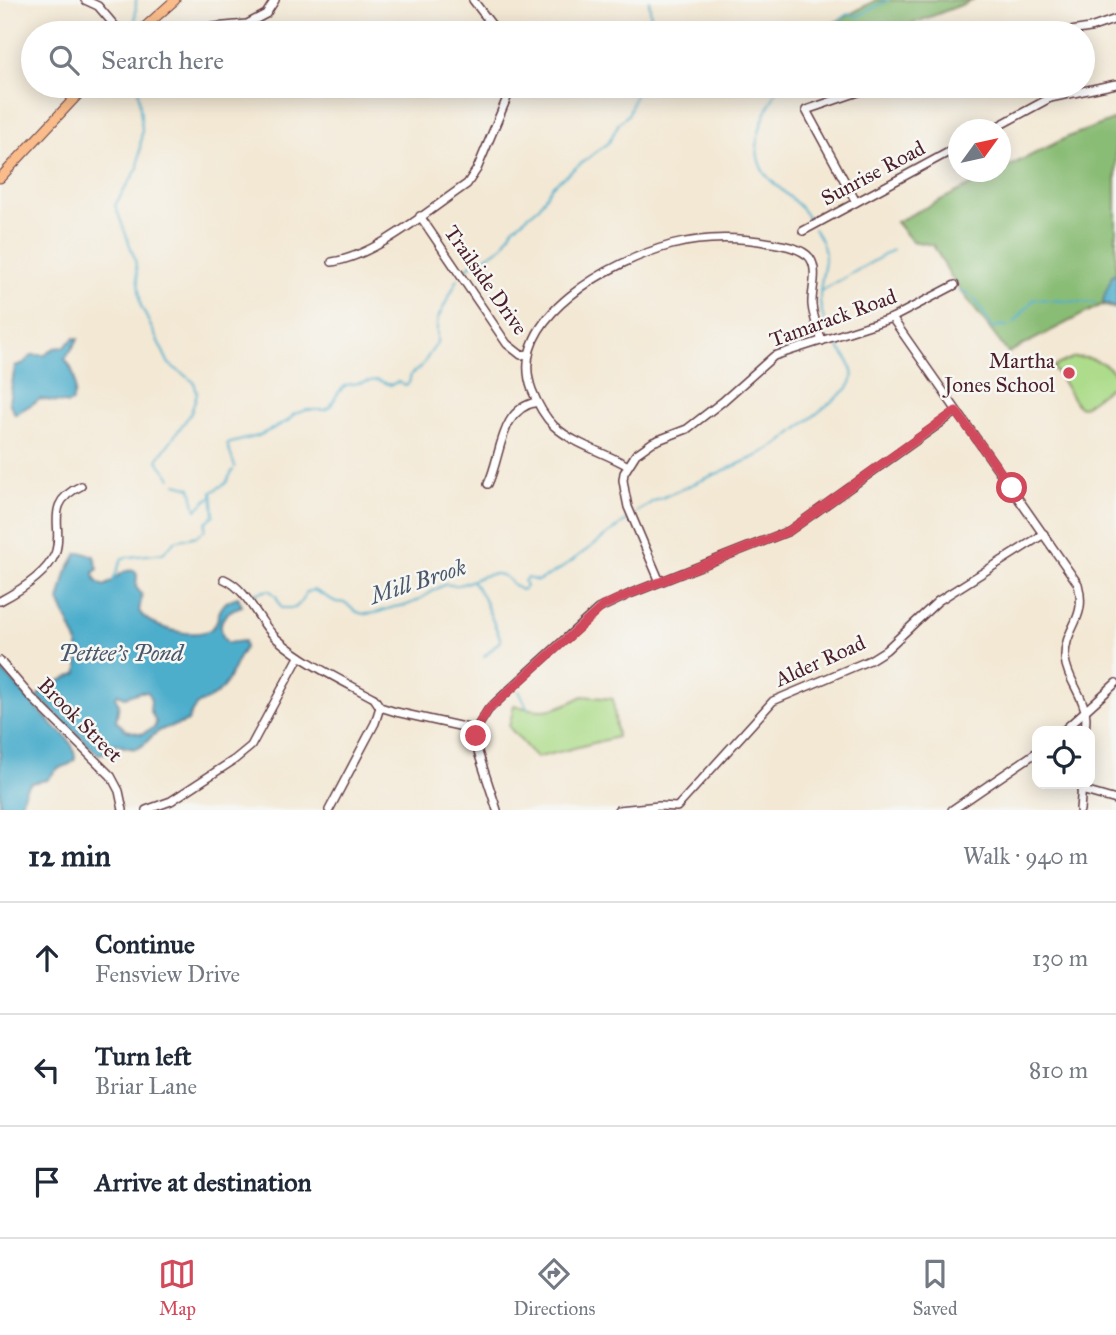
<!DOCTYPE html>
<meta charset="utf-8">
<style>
body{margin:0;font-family:"IM FELL Great Primer",serif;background:#f6f6f7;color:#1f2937}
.controls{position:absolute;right:21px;bottom:21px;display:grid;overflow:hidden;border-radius:14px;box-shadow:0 4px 18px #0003}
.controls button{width:63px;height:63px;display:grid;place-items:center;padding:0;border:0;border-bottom:2px solid #e0e1e3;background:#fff;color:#1f2937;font:35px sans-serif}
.compass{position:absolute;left:948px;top:119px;width:63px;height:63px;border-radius:50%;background:#fff;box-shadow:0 4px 18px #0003;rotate:57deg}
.stop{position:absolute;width:21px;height:21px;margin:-16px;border:5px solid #d1495b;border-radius:50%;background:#fff}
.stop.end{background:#d1495b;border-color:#fff;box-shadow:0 2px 7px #0008}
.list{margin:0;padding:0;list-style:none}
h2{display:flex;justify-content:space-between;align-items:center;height:91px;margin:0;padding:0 28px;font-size:30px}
h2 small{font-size:23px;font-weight:400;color:#747a83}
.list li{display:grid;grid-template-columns:46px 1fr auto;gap:21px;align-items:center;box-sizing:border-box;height:112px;padding:0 28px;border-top:2px solid #e0e1e3}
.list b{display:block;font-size:26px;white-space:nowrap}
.list p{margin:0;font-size:23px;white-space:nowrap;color:#747a83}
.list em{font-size:23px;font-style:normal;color:#747a83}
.icon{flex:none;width:38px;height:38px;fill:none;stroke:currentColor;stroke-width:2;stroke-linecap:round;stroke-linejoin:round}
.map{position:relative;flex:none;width:1116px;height:810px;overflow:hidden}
.search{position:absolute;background:#fff;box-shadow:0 4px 18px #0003;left:21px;right:21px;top:21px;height:77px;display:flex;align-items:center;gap:18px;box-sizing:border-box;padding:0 24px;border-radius:38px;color:#747a83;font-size:26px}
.sheet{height:427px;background:#fff}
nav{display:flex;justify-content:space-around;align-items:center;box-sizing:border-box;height:98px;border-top:2px solid #e0e1e3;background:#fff;font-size:19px;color:#747a83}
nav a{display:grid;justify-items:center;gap:4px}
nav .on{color:#d1495b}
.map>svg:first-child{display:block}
</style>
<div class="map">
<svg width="1116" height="810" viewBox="0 0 1116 810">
<rect width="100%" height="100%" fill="#f6f6f2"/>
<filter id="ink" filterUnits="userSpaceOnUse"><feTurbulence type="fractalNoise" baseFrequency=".0143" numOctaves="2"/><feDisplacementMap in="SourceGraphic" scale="14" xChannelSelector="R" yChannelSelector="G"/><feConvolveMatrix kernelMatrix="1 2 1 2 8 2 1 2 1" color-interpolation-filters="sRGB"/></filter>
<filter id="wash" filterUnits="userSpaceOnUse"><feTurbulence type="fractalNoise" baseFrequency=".00686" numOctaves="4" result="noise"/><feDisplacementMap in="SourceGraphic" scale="28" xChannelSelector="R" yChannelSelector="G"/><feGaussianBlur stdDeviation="1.57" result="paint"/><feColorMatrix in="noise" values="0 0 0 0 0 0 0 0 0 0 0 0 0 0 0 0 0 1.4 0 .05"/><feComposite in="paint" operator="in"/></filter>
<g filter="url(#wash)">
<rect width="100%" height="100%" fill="#f3e8d4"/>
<g fill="#acdc89" stroke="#7b7e5a" stroke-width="2">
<path d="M1072 358C1090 356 1104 361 1116 374V383L1083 407 1078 406 1053 367Z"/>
<path d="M583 696 613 699 617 737 536 758 509 727 514 705C544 714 555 711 583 696Z"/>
</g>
<g fill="#89bc75" stroke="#6a6e50" stroke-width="2">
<path d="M876 0H974L888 33H816Z"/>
<path d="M1116 119V309L1101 305 1008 353 953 280 933 245 912 241 896 222 1070 136Z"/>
</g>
<g fill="#4daecc" stroke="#4c667c" stroke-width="2" fill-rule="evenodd">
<path d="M1116 273V308L1103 303C1103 294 1110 285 1112 275Z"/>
<path d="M74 338 78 339 77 341 65 359C75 371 78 385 72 402L68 404 41 399 15 414 9 402 15 366 24 363 32 355H45L54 348 64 347Z"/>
<path d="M77 553H84L94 556 98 569 94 572C94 580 97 583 104 586 117 581 119 568 135 571L137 575 136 587 142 595 139 611C149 628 194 640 211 629 223 621 212 604 238 597L242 606C222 612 214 625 227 643L244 641 245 648C234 661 232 680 219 692 204 706 196 697 188 721 180 725 169 726 161 730 140 741 148 756 116 744L105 753 98 754 37 696 48 686 78 673V644L59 601 66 573ZM140 692H148L151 701 150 710 156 722 155 727 142 734 126 730 116 721 119 704 115 697 118 694 125 697Z"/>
<path d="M0 668 55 728C65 734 75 745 75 759L70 764 57 769 47 780 31 783 26 788 21 803 15 810H0Z"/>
</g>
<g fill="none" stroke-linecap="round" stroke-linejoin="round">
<g stroke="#4daecc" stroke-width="2">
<path d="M649 0 651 18 656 33"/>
<path d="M135 30 136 0"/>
<path d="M825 33 848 14 858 16 888 0"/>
<path d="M138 86 142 129 138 168 115 205 135 259 141 306 169 364 194 382 197 393 191 413 157 460 171 478"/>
<path d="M779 86C767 110 748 141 762 169 766 178 778 186 785 193 796 203 804 208 810 222"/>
<path d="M814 229C835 258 819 270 820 299 820 310 825 322 828 332"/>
<path d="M465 271 474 261H481L503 246 513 228 539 207 552 186 609 142 619 123 628 115 638 86"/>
<path d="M821 291 893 250"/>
<path d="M959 291C976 291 983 317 994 328L1001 325 1009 327"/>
<path d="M1014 323 1034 299 1095 303"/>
<path d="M235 467 227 444 258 436 288 421 294 414 307 410H325L330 407 338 393 346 385 377 380 391 385 397 382 406 385 409 383 411 374 421 367 437 343V320L458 279"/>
<path d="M176 484 191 488 196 510 210 497"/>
<path d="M637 512 652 502 757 456 780 443 846 390C861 375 847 358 836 344"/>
<path d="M113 581 122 558 163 553 175 541 197 536 205 530 206 522 214 515 212 492 226 483 233 470"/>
<path d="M473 582 482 595 501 640 484 657"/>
<path d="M249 595 269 590 276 596 281 608H295L303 600 306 592 314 590 336 602 346 603C361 620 372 614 391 608 396 606 402 606 407 605 421 600 433 590 446 584 463 590 477 574 494 574 508 573 511 587 522 590L526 587 524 581 527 578 538 581 562 568 629 519"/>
<path d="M519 691 528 709"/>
</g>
</g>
</g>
<g filter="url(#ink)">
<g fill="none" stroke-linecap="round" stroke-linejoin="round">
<g stroke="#633d44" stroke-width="10">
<g id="minor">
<path d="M85 0 98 6 121 33"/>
<path d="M473 0 498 33"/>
<path d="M141 31 147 33 247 24 266 14 275 0"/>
<path d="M1058 33 1090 28 1116 19"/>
<path d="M1044 86 1050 98"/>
<path d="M991 130 1050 98 1116 84"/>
<path d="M856 202 806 110 876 86"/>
<path d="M420 216 507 344 521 355 529 354"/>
<path d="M803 231 958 147"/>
<path d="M332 262C377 255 429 210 467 184L477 169 512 86"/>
<path d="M892 318 1078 584C1088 620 1064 627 1065 658 1066 674 1078 689 1083 704 1087 713 1086 722 1085 731"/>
<path d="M628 466C604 452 575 445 554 426 544 416 537 403 532 390 505 317 615 260 671 245 703 237 739 237 771 243 783 245 802 248 810 258 819 271 811 291 812 305 813 317 818 329 822 341"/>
<path d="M488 484C502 455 499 409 537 402"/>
<path d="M224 579C249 590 257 621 277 639 306 664 341 680 374 698L380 707 396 712 477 730"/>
<path d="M660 582 628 507 625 492 623 480 624 473 636 454 653 442 687 429 722 402 774 356 892 318 955 285"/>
<path d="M0 601C19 591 46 575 55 554 65 528 42 504 81 486"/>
<path d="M0 661 30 696 111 776 119 791 123 810"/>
<path d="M1063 731 1116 683"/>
<path d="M1081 790 1116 800"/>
<path d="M146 810 171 801 234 760 251 746 299 657"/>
<path d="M329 810 375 723 380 707"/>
<path d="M497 810 478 752V726L488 710 506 693 598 609 632 593 789 531 956 412"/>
<path d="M618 810 659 806 677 807 773 701 870 660 886 650 938 601 1044 534"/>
<path d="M952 810 1037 752"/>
<path d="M1080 810 1082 784"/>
</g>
</g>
<g stroke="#633d44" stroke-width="11">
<g id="major">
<path d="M138 33 175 0"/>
<path d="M0 178 86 86"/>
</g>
</g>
<use href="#minor" stroke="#fff" stroke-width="7"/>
<use href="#major" stroke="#f9bc8a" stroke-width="9"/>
</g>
</g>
<g fill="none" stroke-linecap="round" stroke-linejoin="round" filter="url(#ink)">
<path stroke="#d1495b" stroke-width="9" d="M476 736 478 726 488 710 603 606 632 593 789 531 956 411 1012 488"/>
</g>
<circle fill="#d1495b" stroke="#f6f6f2" stroke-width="2.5" cx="1069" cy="373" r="7"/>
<g text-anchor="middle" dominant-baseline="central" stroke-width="5" stroke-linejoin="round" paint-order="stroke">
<g font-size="21" fill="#4a1f2b" stroke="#f6f6f2">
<text transform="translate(873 173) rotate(-28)">Sunrise Road</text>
<text transform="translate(486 280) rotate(55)">Trailside Drive</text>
<text transform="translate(833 318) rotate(-20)">Tamarack Road</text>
<text transform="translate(820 661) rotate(-24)">Alder Road</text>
<text transform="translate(80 720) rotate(45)">Brook Street</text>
</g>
<g font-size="21" fill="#4a1f2b" stroke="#f6f6f2" text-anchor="end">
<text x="1055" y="361">Martha<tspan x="1055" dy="24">Jones School</tspan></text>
</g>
<g font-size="23" font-style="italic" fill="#4b586b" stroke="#f6f6f2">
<text transform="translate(418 581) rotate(-18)">Mill Brook</text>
<text x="121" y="653">Pettee's Pond</text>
</g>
</g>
</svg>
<div class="controls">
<button><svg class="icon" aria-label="locate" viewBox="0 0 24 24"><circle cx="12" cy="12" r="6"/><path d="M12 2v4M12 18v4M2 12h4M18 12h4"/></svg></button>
</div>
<svg class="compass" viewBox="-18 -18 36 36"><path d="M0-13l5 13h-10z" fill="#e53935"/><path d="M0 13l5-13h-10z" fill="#747a83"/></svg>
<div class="stop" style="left:1012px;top:488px"></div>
<div class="stop end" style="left:476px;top:736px"></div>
<div class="search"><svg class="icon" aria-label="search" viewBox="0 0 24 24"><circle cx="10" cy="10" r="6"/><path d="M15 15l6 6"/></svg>Search here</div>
</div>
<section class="sheet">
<h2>12 min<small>Walk · 940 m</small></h2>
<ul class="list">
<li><svg class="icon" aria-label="ahead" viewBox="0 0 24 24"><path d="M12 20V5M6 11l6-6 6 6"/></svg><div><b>Continue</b><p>Fensview Drive</p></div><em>130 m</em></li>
<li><svg class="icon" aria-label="left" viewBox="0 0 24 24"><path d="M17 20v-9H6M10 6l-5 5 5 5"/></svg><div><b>Turn left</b><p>Briar Lane</p></div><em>810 m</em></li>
<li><svg class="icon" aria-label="arrive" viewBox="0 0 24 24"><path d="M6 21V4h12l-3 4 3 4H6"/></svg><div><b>Arrive at destination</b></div></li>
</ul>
</section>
<nav>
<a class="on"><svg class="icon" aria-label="map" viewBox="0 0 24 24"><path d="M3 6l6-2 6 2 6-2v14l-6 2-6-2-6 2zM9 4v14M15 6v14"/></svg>Map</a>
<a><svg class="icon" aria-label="directions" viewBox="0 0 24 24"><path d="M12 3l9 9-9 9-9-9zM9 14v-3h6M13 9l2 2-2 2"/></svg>Directions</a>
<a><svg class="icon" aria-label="saved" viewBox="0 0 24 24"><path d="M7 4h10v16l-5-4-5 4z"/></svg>Saved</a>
</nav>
